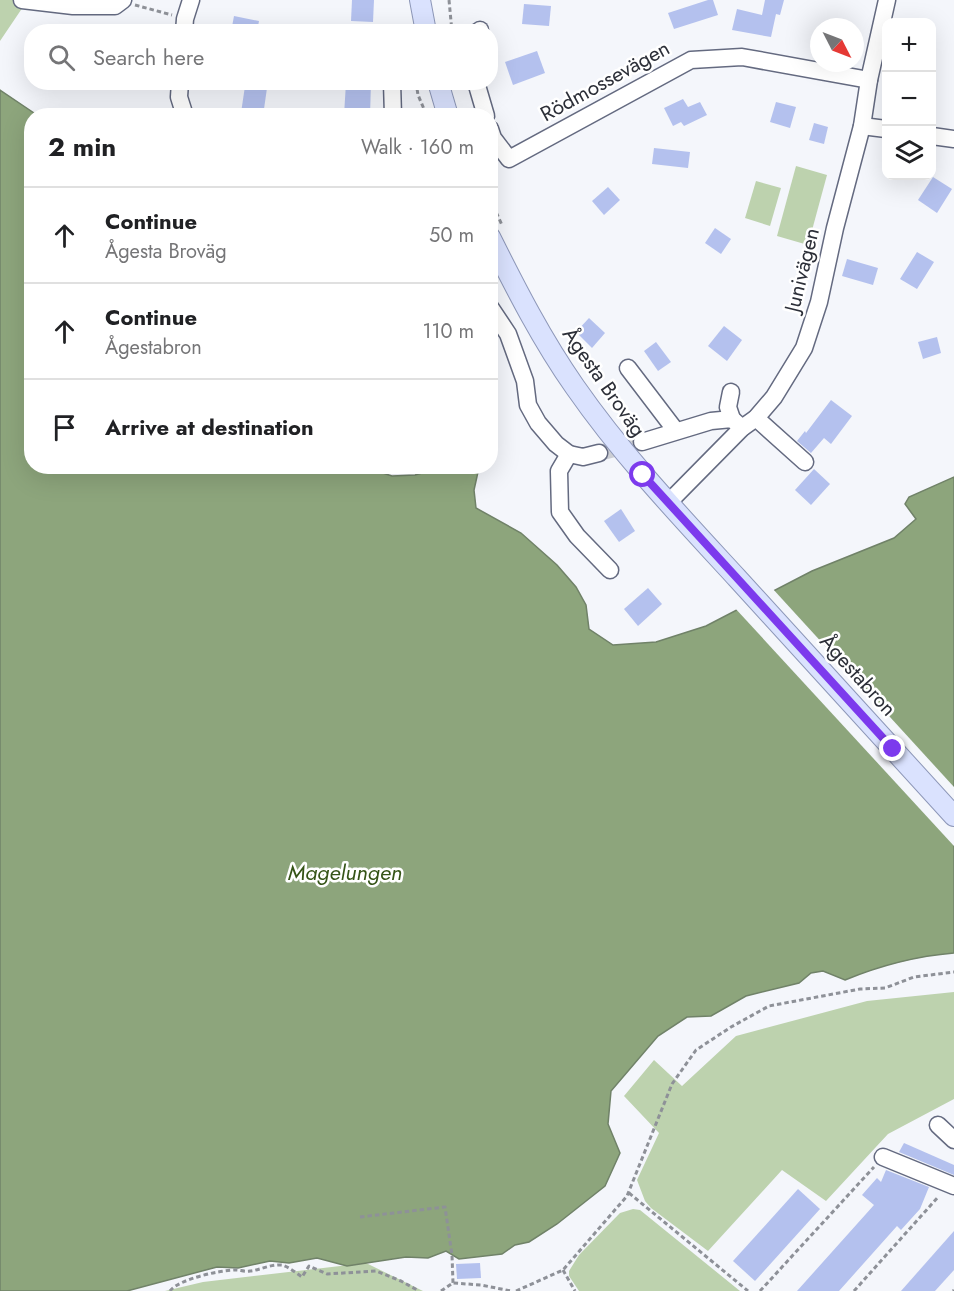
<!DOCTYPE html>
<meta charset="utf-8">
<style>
body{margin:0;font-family:Jost,sans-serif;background:#f2f2f2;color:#202124}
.controls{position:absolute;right:18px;top:18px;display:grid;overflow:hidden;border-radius:12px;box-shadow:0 6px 24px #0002}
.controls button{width:54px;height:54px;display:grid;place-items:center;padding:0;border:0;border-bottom:2px solid #e0e0e0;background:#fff;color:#202124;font:30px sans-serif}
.compass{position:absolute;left:810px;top:18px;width:54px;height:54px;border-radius:50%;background:#fff;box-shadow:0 6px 24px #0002;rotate:132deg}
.stop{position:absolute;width:18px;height:18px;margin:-14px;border:4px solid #7c3aed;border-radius:50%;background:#fff}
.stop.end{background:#7c3aed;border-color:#fff;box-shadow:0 2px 6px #0008}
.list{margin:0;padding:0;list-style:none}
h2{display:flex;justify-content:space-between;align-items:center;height:78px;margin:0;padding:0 24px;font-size:26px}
h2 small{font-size:20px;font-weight:400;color:#757577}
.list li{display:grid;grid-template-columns:39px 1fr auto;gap:18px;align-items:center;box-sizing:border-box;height:96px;padding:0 24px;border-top:2px solid #e0e0e0}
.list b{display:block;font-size:22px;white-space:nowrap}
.list p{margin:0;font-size:20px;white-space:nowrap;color:#757577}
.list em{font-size:20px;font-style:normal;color:#757577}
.icon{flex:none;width:33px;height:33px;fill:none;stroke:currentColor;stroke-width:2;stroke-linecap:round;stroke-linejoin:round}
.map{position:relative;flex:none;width:954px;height:1291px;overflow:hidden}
.search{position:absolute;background:#fff;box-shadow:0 6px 24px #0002;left:24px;top:24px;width:474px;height:66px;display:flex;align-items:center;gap:15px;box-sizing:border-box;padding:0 21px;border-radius:24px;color:#757577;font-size:22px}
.panel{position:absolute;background:#fff;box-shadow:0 6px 24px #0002;left:24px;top:108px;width:474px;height:366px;border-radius:24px}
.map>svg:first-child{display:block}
</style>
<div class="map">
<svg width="954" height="1291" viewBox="0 0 954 1291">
<rect width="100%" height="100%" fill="#f4f6fb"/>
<g fill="#bdd2ae">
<path d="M0 0H123L27 1 0 41Z"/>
<path d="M796 166 827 175 808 245 777 236Z"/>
<path d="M756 181 781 188 770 226 745 218Z"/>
<path d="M954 992V1099L888 1134 826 1201 782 1170 708 1251 651 1208 645 1201 637 1180 659 1133 624 1096 654 1060 682 1086 736 1036 867 1001Z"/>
<path d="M633 1209 640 1210 740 1291H579L569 1276V1271L579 1255 620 1213Z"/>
<path d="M366 1263 423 1291H165L203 1282Z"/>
</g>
<path fill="#8da57c" stroke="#708268" stroke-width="1.5" d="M0 90 37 115 32 116V466H361L392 476 415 475 444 467 455 466 478 472 474 490 476 508 521 533 557 565 576 587 586 605 589 629 613 645 656 642 706 626 812 571 894 538 916 519 905 504 909 497 954 477V953C917 956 879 966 845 980L823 971 811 973 799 983 746 996 711 1016 687 1017 658 1036 611 1091 608 1124 620 1153 605 1186 557 1224 529 1242 515 1245 502 1254 459 1259 446 1251 428 1258 406 1257 347 1266 317 1258 289 1263 270 1261 238 1268 217 1267 127 1291H0Z"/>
<path fill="#f4f6fb" d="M772 588 954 787V846L734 607Z"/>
<g fill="#b4c1ee">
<path d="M352 0H374L373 22 351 21Z"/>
<path d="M708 0H713L718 15 674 29 668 13Z"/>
<path d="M765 0H784L780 15 776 14 771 37 732 30 737 9 762 15Z"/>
<path d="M524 4 551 6 549 26 522 24Z"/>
<path d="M234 16 259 21 257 32H231Z"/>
<path d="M537 51 545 73 513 85 505 62Z"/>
<path d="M346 82H371L370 116H344Z"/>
<path d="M245 86 267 88 263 116 241 113Z"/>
<path d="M683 99 688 107 700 102 707 115 684 126 681 122 673 126 664 108Z"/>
<path d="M776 102 796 107 790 128 770 122Z"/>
<path d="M814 123 828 127 824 144 809 140Z"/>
<path d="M654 148 690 152 688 168 652 164Z"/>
<path d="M933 177 952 189 937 213 918 200Z"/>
<path d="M608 187 620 200 604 215 592 201Z"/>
<path d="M715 228 731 239 721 254 705 243Z"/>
<path d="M917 252 934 262 917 289 900 279Z"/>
<path d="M847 259 878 268 873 285 842 276Z"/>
<path d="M589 318 605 333 592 348 576 332Z"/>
<path d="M724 326 742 340 727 361 708 346Z"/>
<path d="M937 337 941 353 923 359 918 342Z"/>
<path d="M656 342 671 362 658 371 644 351Z"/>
<path d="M831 400 852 416 831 444 824 438 811 453 797 441 805 431 806 433Z"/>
<path d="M814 469 830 484 811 505 795 490Z"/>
<path d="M621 509 635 531 619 542 604 521Z"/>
<path d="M648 588 662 604 638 626 624 609Z"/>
<path d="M904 1143 954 1165V1175L899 1152Z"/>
<path d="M886 1170 929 1187 920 1209 901 1230 897 1226 839 1291H797L874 1205 862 1195 877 1178 881 1182Z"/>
<path d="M798 1189 820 1209 755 1281 733 1261Z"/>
<path d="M954 1231V1270L935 1291H901Z"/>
<path d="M480 1263 481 1278 457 1279 456 1264Z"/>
</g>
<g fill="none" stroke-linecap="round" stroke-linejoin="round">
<path stroke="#ccced4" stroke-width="16" stroke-dasharray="16 8" stroke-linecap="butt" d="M599 453 642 442"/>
<g stroke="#646a80" stroke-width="19">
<g id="minor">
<path d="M22 0 73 6H115L123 0"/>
<path d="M184 32 185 19 191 0"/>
<path d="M480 32V30"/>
<path d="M180 82 179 97 185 116"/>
<path d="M392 82 393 116"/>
<path d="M476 82 486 116"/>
<path d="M862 126 886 129"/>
<path d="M490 129 493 138 509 159 691 60 742 57 869 80"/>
<path d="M932 136 954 139"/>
<path d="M490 307 508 334 525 381 528 405 538 423 556 444 569 454 583 457 599 453"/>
<path d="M628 368 676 431"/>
<path d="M731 392 728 407 732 419"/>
<path d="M756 418 805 462"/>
<path d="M642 442 711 421 732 419 742 428"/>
<path d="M569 454 559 471 560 512 577 536 610 570"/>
<path d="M668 503 742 428 756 418 774 397 804 348 819 302 835 228 862 126 869 80 887 0"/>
<path d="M938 1125 954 1140"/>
<path d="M883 1157 954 1186"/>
</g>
</g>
<g stroke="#8d97b8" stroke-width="22">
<g id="major">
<path d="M420 0 426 32"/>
<path d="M438 82 448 116"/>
<path d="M490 237C516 289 542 340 575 387 623 456 680 516 737 578 809 657 882 737 954 816"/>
</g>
</g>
<g stroke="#8e9198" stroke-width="3" stroke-dasharray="4.5 3" stroke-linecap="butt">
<path d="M449 0 452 32"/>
<path d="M135 5 172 15"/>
<path d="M416 82 418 95 427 116"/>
<path d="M490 199 502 225"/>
<path d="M629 1193 748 1291"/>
<path d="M360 1217 445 1207 452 1255 453 1283"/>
<path d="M563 1270 575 1291"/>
<path d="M170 1291C179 1279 220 1270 236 1270 240 1270 245 1272 250 1271 260 1270 271 1264 282 1265 289 1267 296 1273 302 1277L309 1266 327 1274 376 1271 401 1281 419 1291"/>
<path d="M441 1291 453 1283 481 1285 511 1291"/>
<path d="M516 1291 563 1270 627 1196 672 1084 696 1050 731 1027 769 1006 860 989 885 988 914 977 954 972"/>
<path d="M760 1291 874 1167"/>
<path d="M854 1291 939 1196"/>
<path d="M953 1291 954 1290"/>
</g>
<use href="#minor" stroke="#fff" stroke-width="16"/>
<use href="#major" stroke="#dae2fe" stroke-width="20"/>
</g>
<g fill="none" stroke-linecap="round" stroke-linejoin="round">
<path stroke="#7c3aed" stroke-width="8" d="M643 475 893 749"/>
</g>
<g text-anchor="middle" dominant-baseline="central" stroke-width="5" stroke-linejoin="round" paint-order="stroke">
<g font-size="21" fill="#2c2f38" stroke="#fff">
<text transform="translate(605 81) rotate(-29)">Rödmossevägen</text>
<text transform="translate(802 270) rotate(-76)">Junivägen</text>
<text transform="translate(604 382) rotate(55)">Ågesta Broväg</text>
<text transform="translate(858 675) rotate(48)">Ågestabron</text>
</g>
<g font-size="22" font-style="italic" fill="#355417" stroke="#fff">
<text x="345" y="872">Magelungen</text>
</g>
</g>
</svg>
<div class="controls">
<button>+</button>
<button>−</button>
<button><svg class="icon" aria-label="layers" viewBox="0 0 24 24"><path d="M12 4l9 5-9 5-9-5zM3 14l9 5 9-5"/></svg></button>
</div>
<svg class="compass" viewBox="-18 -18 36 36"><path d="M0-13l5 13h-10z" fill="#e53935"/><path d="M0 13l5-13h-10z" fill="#757577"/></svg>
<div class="stop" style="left:643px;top:475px"></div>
<div class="stop end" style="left:893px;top:749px"></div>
<div class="search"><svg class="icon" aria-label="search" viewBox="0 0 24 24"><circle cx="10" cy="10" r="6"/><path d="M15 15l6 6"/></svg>Search here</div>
<section class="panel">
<h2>2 min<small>Walk · 160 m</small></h2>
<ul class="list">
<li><svg class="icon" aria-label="ahead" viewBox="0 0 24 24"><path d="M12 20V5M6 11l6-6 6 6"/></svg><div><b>Continue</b><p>Ågesta Broväg</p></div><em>50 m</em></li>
<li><svg class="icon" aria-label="ahead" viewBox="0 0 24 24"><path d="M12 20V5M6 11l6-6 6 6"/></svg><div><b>Continue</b><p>Ågestabron</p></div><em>110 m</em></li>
<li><svg class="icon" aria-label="arrive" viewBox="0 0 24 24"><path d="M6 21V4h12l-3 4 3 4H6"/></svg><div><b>Arrive at destination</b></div></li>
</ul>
</section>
</div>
